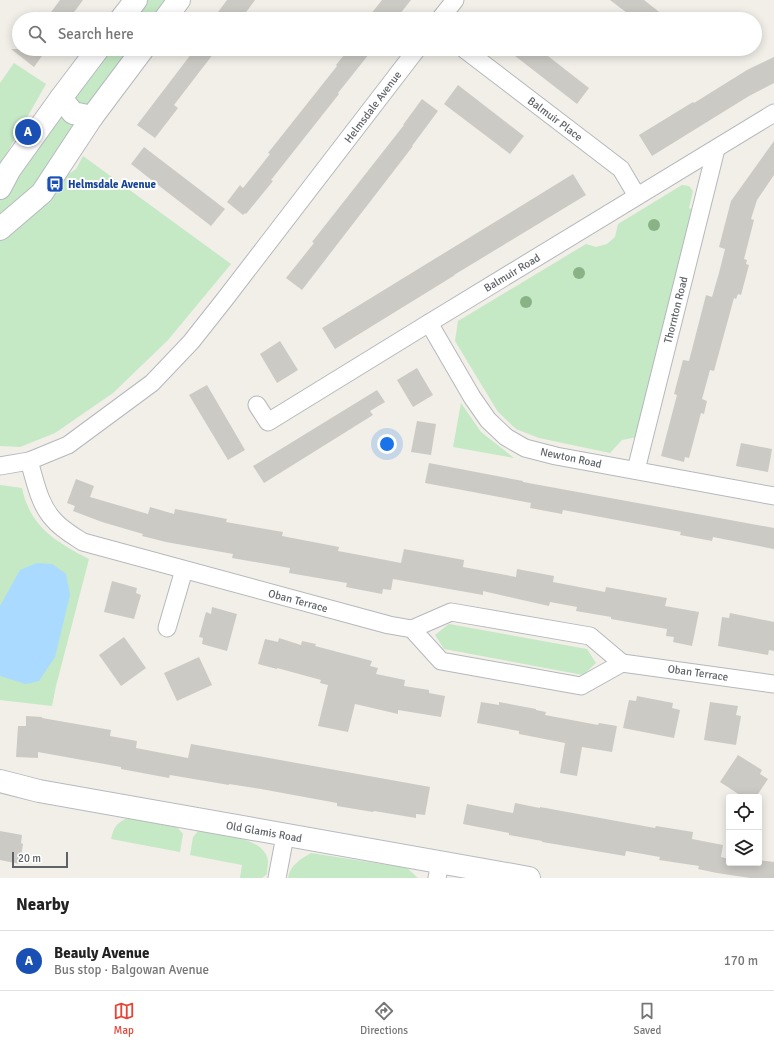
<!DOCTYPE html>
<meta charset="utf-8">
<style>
body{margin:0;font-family:Signika,sans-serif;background:#f2f2f2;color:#222}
.controls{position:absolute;right:12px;bottom:12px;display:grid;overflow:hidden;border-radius:4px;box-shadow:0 2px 10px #0003}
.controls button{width:36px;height:36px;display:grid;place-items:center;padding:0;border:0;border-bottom:1px solid #e0e0e0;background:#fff;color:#222;font:20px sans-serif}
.scale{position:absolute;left:12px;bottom:10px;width:56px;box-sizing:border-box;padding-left:4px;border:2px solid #5f6368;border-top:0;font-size:11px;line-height:14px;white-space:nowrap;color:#5f6368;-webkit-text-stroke:3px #fff;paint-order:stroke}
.you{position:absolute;left:387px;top:444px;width:14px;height:14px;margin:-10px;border:3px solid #fff;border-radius:50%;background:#1a73e8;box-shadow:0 0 0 6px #1a73e833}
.badge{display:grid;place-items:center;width:26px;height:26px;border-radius:50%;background:#ea4335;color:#fff;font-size:13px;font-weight:700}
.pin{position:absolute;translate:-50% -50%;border:2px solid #fff;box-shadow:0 1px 4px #0006}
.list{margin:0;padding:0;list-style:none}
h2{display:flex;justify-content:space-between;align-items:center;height:52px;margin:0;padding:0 16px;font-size:17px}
h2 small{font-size:13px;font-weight:400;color:#767676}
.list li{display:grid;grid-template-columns:26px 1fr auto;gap:12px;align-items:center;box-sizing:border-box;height:60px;padding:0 16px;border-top:1px solid #e0e0e0}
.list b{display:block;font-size:15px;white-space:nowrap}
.list p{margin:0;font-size:13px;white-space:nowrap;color:#767676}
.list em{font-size:13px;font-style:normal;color:#767676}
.icon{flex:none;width:22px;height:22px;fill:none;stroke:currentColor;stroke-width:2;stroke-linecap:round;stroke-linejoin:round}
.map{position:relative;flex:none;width:774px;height:878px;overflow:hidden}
.search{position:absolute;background:#fff;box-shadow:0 2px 10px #0003;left:12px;right:12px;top:12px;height:44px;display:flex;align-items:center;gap:10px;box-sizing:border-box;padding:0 14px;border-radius:22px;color:#767676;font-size:15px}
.sheet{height:112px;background:#fff}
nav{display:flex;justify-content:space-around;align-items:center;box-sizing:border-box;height:56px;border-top:1px solid #e0e0e0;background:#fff;font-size:11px;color:#767676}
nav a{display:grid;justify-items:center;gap:2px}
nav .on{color:#ea4335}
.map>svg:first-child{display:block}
</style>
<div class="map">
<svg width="774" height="878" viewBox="0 0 774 878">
<rect width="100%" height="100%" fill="#f1efe8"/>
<g fill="#c5e8c5">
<path d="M142 0H173L158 19H128Z"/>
<path d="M105 49H136L92 108 77 109 72 92Z"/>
<path d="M14 63 46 84 0 165V83Z"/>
<path d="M61 109 82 122 40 186 0 222V200L15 173Z"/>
<path d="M83 156 231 264 168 340 113 393 55 433 20 447 0 446V237L55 184 76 169Z"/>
<path d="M682 185 689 186 693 191 689 208 695 210 638 437 622 440 610 453 539 438 516 429 498 412 455 341 458 321 586 244 596 247 607 244 615 237 618 224Z"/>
<path d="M461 403 481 432 514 458 453 447Z"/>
<path d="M0 485 22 488C30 527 56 542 89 559L56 686 52 706 0 700Z"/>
<path d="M449 624 587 649 596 663 583 675 444 649 435 635Z"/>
<path d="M128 818 177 827 183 834 180 852 111 839C114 827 116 823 128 818Z"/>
<path d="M198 831C218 835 265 836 268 861 268 865 267 870 267 874L262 878H240L242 865 190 855 193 837Z"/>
<path d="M311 853 407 868 418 878H288C290 865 301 859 311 853Z"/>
</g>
<path fill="#aadaff" d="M37 563 52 564 66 574 70 595 55 657 39 681 26 684 0 676V606L20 570Z"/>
<g fill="#cccac5">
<path d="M60 0H83L69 19H46Z"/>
<path d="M227 0H255L241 19H213Z"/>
<path d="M382 0H411L396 19H367Z"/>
<path d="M610 0H644L668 19H635Z"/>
<path d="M11 49H47L34 67Z"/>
<path d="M195 49H217L174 105 178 108 155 138 137 125Z"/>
<path d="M349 49H373L338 93 339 94 271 180 273 181 246 214 245 213 243 215 227 202 240 185 243 188 270 154 268 153 337 66 336 65Z"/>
<path d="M506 49H539L589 88 577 104Z"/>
<path d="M774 57V83L749 96 652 156 639 135 693 102 694 103 747 70Z"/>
<path d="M458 85 524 136 510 154 444 104Z"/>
<path d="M422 99 438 111 412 146H413L302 290 286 278 314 243 312 242 404 125H403Z"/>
<path d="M774 141V175L757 200 751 219 754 220 744 259 747 260 746 264 749 265 741 295 738 294 736 299 734 298 714 371 710 370 702 399 707 401 704 414 701 413 689 458 685 457 684 462 661 456 677 395 674 394 683 360 689 361 706 295 712 297 719 273 725 249 719 247 731 201Z"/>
<path d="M144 147 225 209 211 226 131 164Z"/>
<path d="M573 174 586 195 454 275H455L335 349 322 328Z"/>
<path d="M280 341 298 370 277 383 260 354Z"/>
<path d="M417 368 433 395 413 407 397 380Z"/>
<path d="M207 385 245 450 228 460 189 395Z"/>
<path d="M377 390 385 402 370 411 373 415 264 483 253 466Z"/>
<path d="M417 421 436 424 431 455 411 452Z"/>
<path d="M741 443 772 449 768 472 736 466Z"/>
<path d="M429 463 523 481V482L774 528V549L713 537 712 541 680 535 681 532 563 510 562 514 530 508 531 503 425 483Z"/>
<path d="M76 479 94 486 90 497 148 514 150 507 174 514 175 509 227 519 226 522 283 532 282 536 339 547 338 551 365 556 401 563 404 549 464 560 463 567 516 577 517 569 554 576 553 582 605 592 606 587 667 598 665 606 699 612 692 646 673 642 674 637 666 636 667 629 611 619V617L576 611 577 607 550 602 549 606 483 591V595L393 579 391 590 383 589 382 594 346 587 347 583 289 573 290 568 232 558 233 554 166 542 142 536 143 534 102 522 73 511 75 506 67 503Z"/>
<path d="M112 581 137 588 136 593 141 595 134 619 104 612Z"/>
<path d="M212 607 237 614 227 651 202 644 203 638 199 637 206 612 211 614Z"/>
<path d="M730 613 774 622V651L769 650 768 655 718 646 722 617 729 618Z"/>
<path d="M124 637 146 668 121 686 99 655Z"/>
<path d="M279 638 301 645 302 641 316 644 315 646 372 661 370 666 378 668 376 674 405 680 404 686 429 690V693L445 696 441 717 398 710V714L355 704 348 732 318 726 328 685 320 683 321 680 277 668V669L258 664 265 639 278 642Z"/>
<path d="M199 657 212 685 177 701 164 673Z"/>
<path d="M637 696 673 703 672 708 680 710 674 738 623 728 629 700 636 701Z"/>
<path d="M481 702 499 705V702L536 709V710L546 712 545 715 598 725 599 723 617 726 612 752 582 747 577 776 560 773 565 743 519 734V731L477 723Z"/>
<path d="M710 702 738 706 736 715 741 716 736 745 704 740Z"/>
<path d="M26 716 42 717V718L111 730 110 736 137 741 136 748 188 758 191 744 430 787 425 815 416 814V818L374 811 373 812 337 806V803L261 789 229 784V785L170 775 169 778 121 769V767L38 752V758L16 757 18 726H26Z"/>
<path d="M738 755 762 770 760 774 768 779 756 797H743L720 782Z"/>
<path d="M515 803 540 808V807L655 828 656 826 693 832 692 839 723 845 721 857 729 859V863H759V860L774 862V878H750L717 873 698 869 699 866 659 860 660 857 626 851 625 856 578 848 542 842V841L509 835V833L463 824 467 804 513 813Z"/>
<path d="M0 831 22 835 21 843 23 844 20 864 0 860Z"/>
</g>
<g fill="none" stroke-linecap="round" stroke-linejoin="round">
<g stroke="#b5b8bc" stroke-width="19">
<g id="street">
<path d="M440 19 455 0"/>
<path d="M464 49 621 169 637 196"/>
<path d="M429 323 472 397 488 420 506 437 525 448 556 456 774 496"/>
<path d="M257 405 268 422 429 323 774 113"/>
<path d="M29 461C35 480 39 504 53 519 61 529 72 535 83 542L389 625 412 629 451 612 590 636 622 663 581 686 441 661 412 629"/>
<path d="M0 466 29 461 68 445 152 383 191 342 225 299 417 49"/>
<path d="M636 470 716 149"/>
<path d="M167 628 184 570"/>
<path d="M622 663 774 684"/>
<path d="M277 878 285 836"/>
<path d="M437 878 440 863"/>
</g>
</g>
<g stroke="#b6babf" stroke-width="24">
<g id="secondary">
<path d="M121 19 136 0"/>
<path d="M165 19 179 0"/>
<path d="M61 98 73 113 92 117"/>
<path d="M0 188 10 169 61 98 98 49"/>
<path d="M0 229 42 193 92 117 143 49"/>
<path d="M0 781 39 791 529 878"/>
</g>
</g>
<use href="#street" stroke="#fff" stroke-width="17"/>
<use href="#secondary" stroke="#fff" stroke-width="22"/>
</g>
<g fill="#89b387">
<circle cx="654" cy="225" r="6"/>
<circle cx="579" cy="273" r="6"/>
<circle cx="526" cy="302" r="6"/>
</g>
<defs>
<g id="bus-square" transform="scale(0.9)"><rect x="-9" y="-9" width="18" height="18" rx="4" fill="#1a4fb4" stroke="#fff"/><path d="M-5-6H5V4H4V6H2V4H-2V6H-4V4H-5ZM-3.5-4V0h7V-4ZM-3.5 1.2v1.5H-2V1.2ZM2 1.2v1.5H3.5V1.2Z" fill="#fff"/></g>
</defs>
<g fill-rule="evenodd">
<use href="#bus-square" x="55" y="184"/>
</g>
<g text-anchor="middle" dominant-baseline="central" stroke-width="4" stroke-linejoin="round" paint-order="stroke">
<g font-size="11" fill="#5f6368" stroke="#fff">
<text transform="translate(373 107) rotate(-53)">Helmsdale Avenue</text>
<text transform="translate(555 119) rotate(37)">Balmuir Place</text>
<text transform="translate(512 273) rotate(-31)">Balmuir Road</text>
<text transform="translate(676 310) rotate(-76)">Thornton Road</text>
<text transform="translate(571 458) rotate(12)">Newton Road</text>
<text transform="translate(298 601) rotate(15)">Oban Terrace</text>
<text transform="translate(698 673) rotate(8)">Oban Terrace</text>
<text transform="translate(264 832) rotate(10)">Old Glamis Road</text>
</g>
<g font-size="11" font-weight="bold" fill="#164399" stroke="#fff" text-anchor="start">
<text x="68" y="184">Helmsdale Avenue</text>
</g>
</g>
</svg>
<div class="controls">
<button><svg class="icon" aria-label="locate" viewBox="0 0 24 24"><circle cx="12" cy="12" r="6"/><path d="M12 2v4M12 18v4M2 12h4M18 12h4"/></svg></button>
<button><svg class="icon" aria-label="layers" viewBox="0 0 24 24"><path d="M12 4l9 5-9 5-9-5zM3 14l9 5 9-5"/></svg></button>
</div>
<div class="scale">20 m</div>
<div class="you"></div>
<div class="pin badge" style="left:28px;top:132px;background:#1a4fb4">A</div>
<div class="search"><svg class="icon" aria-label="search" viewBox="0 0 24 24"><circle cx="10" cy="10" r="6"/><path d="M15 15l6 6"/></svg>Search here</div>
</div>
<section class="sheet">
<h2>Nearby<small></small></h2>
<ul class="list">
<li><span class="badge" style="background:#1a4fb4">A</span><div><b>Beauly Avenue</b><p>Bus stop · Balgowan Avenue</p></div><em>170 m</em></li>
</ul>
</section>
<nav>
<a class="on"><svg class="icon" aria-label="map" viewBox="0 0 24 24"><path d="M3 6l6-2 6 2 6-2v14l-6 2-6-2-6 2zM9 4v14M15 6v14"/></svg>Map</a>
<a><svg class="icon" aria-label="directions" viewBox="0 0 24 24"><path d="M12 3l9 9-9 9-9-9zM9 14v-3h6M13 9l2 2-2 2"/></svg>Directions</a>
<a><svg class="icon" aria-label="saved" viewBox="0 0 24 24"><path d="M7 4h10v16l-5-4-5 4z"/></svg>Saved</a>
</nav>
